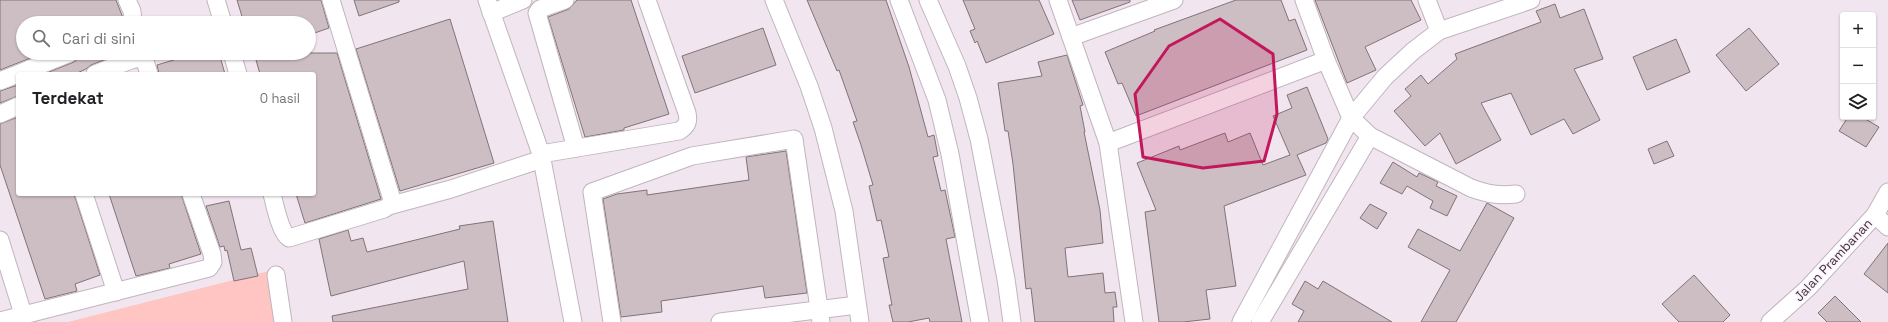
<!DOCTYPE html>
<html lang="id">
<meta charset="utf-8">
<style>
body{margin:0;font-family:"Space Grotesk",sans-serif;background:#f2f2f2;color:#202124}
.controls{position:absolute;right:12px;top:12px;display:grid;overflow:hidden;border-radius:4px;box-shadow:0 1px 3px #0004}
.controls button{width:36px;height:36px;display:grid;place-items:center;padding:0;border:0;border-bottom:1px solid #e0e0e0;background:#fff;color:#202124;font:20px sans-serif}
.list{margin:0;padding:0;list-style:none}
h2{display:flex;justify-content:space-between;align-items:center;height:52px;margin:0;padding:0 16px;font-size:17px}
h2 small{font-size:13px;font-weight:400;color:#757577}
.icon{flex:none;width:22px;height:22px;fill:none;stroke:currentColor;stroke-width:2;stroke-linecap:round;stroke-linejoin:round}
.map{position:relative;flex:none;width:1888px;height:322px;overflow:hidden}
.search{position:absolute;background:#fff;box-shadow:0 1px 3px #0004;left:16px;top:16px;width:300px;height:44px;display:flex;align-items:center;gap:10px;box-sizing:border-box;padding:0 14px;border-radius:22px;color:#757577;font-size:15px}
.panel{position:absolute;background:#fff;box-shadow:0 1px 3px #0004;left:16px;top:72px;width:300px;height:124px;border-radius:4px}
.map>svg:first-child{display:block}
</style>
<div class="map">
<svg width="1888" height="322" viewBox="0 0 1888 322">
<rect width="100%" height="100%" fill="#f1e5ef"/>
<path fill="#ffc5c2" d="M273 270 280 322H68Z"/>
<g fill="#cdbec3" stroke="#817377">
<path d="M0 0H116L123 18 111 23H23V53H43L0 70Z"/>
<path d="M237 0H321L329 28 309 35V23H244Z"/>
<path d="M354 0H399V2L359 16Z"/>
<path d="M577 0H631L669 114 624 128V130L585 137 548 17 569 9Z"/>
<path d="M807 0H886L909 67 928 137 934 135 938 156 933 157 941 191 945 190 955 237 946 239 962 322H930L929 318 908 322H893L889 305H892L883 258 889 257 881 220 877 221 869 186 873 185 861 145 853 122 857 121 839 70 837 71Z"/>
<path d="M963 0H1039L1054 34 986 63 977 41 975 43 970 31 975 29Z"/>
<path d="M1072 0H1130V2L1080 20Z"/>
<path d="M1236 0H1281L1289 21 1295 19 1307 50 1136 116 1122 83 1118 84 1105 52 1155 31 1154 30Z"/>
<path d="M1315 0H1411L1421 20 1365 47 1376 70 1347 83Z"/>
<path d="M1555 4 1560 18 1584 9 1603 59 1574 69 1600 120 1573 134 1564 119 1531 135 1511 93 1481 103 1501 140 1456 164 1440 133 1425 146 1394 111 1411 96 1405 89 1421 75 1428 84 1457 59 1455 54 1541 22 1536 11Z"/>
<path d="M450 19 494 163 400 191 356 49Z"/>
<path d="M763 28 776 65 695 93 682 56Z"/>
<path d="M1749 28 1779 64 1746 91 1716 55Z"/>
<path d="M1676 39 1690 72 1647 90 1633 57Z"/>
<path d="M80 53H121L91 65 86 69 75 74H44L74 62 78 59Z"/>
<path d="M186 53H219L225 74H159L157 65 187 56Z"/>
<path d="M254 53H337L381 199 305 223 296 194H314V74H260Z"/>
<path d="M1067 55 1083 105 1080 106 1085 132H1084L1100 210 1103 243 1065 248 1068 277 1103 273 1105 293 1115 292 1117 307H1113L1114 322H1035L1031 288 1026 289 1013 164 1008 131H1005L998 83 1042 76 1038 62Z"/>
<path d="M18 85V96L0 103V91Z"/>
<path d="M1307 87 1328 139 1326 143 1297 155 1306 175 1224 206 1236 286 1206 290 1210 319 1183 322H1159L1145 212 1156 210 1137 163 1179 146 1180 150 1225 133 1228 142 1250 133 1263 165 1290 155 1273 116 1292 108 1287 95Z"/>
<path d="M18 117V194H74L100 275 75 284 77 291 45 299 0 165V124Z"/>
<path d="M1848 117H1862L1879 127 1866 147 1839 131Z"/>
<path d="M1667 141 1674 156 1654 164 1648 149Z"/>
<path d="M786 151 807 293 765 298 763 286 731 291 661 301 662 312 621 317 603 199 617 194 647 190V195L749 180 746 157Z"/>
<path d="M1393 162 1417 177 1419 173 1438 182 1436 186 1457 196 1447 216 1430 208 1433 201 1407 186 1402 194 1380 183Z"/>
<path d="M109 194H181L201 254 169 264 170 268 136 276Z"/>
<path d="M229 201 241 250 251 248 258 276 234 281 227 250 225 251 224 246 220 247 206 206Z"/>
<path d="M1487 203 1514 218 1473 292 1456 322H1421L1450 270 1408 247 1418 229 1460 251Z"/>
<path d="M1370 204 1387 213 1377 229 1360 218Z"/>
<path d="M493 221 508 322H333L332 316 468 289 464 261 331 296 319 239 348 230 351 241 363 238 367 252 460 229 459 226Z"/>
<path d="M1888 243V293L1864 274Z"/>
<path d="M1694 275 1730 315 1723 322H1679L1662 304Z"/>
<path d="M1305 281 1318 289 1323 281 1392 322H1298L1304 311 1292 304Z"/>
<path d="M1835 296 1861 322H1827L1818 313Z"/>
</g>
<g fill="none" stroke-linecap="round" stroke-linejoin="round">
<g stroke="#c0b5be" stroke-width="19">
<g id="street">
<path d="M127 0 132 11 133 23"/>
<path d="M216 0 223 23"/>
<path d="M487 0 541 154 573 322"/>
<path d="M565 0 540 9 537 13 576 148"/>
<path d="M774 0 809 86 823 128 844 211 860 322"/>
<path d="M899 0 937 100 950 154 980 322"/>
<path d="M928 0 957 66 968 98 979 139 1006 279 1012 322"/>
<path d="M1058 0 1108 143 1134 322"/>
<path d="M1304 0 1326 60 1351 118 1370 136 1471 188C1487 194 1499 196 1516 194"/>
<path d="M1427 0 1439 31"/>
<path d="M491 13 523 0"/>
<path d="M1071 37 1174 0"/>
<path d="M232 53 238 74"/>
<path d="M95 74 131 60 141 58 145 61 149 74"/>
<path d="M0 81 70 53"/>
<path d="M0 114 18 106"/>
<path d="M1108 143 1326 60"/>
<path d="M541 154 679 131C687 126 689 122 687 113L647 0"/>
<path d="M84 194 116 292"/>
<path d="M272 194C275 205 280 232 289 238L384 209 393 203 331 0"/>
<path d="M392 205 451 189 542 159"/>
<path d="M1875 215 1888 227"/>
<path d="M0 240 23 314"/>
<path d="M276 275 283 322"/>
<path d="M0 321 209 268 213 262 212 254 191 194"/>
<path d="M612 322 592 192 692 156 794 139 821 322"/>
<path d="M720 322 857 305"/>
<path d="M1241 322 1351 118 1385 77 1413 51 1439 31 1531 0"/>
<path d="M1260 322 1370 136"/>
<path d="M1770 322 1808 288 1875 215 1888 192"/>
</g>
</g>
<use href="#street" stroke="#fff" stroke-width="17"/>
</g>
<path fill="#c2185b" fill-opacity="0.2" stroke="#c2185b" stroke-width="3" stroke-linejoin="round" d="M1220 19 1273 54 1277 114 1264 161 1203 168 1143 157 1135 94 1169 46Z"/>
<g text-anchor="middle" dominant-baseline="central" stroke-width="3.5" stroke-linejoin="round" paint-order="stroke">
<g font-size="13" fill="#3a363a" stroke="#fef2fc">
<text transform="translate(1833 260) rotate(-47)">Jalan Prambanan</text>
</g>
</g>
</svg>
<div class="controls">
<button>+</button>
<button>−</button>
<button><svg class="icon" aria-label="layers" viewBox="0 0 24 24"><path d="M12 4l9 5-9 5-9-5zM3 14l9 5 9-5"/></svg></button>
</div>
<div class="search"><svg class="icon" aria-label="search" viewBox="0 0 24 24"><circle cx="10" cy="10" r="6"/><path d="M15 15l6 6"/></svg>Cari di sini</div>
<section class="panel">
<h2>Terdekat<small>0 hasil</small></h2>
<ul class="list">
</ul>
</section>
</div>
